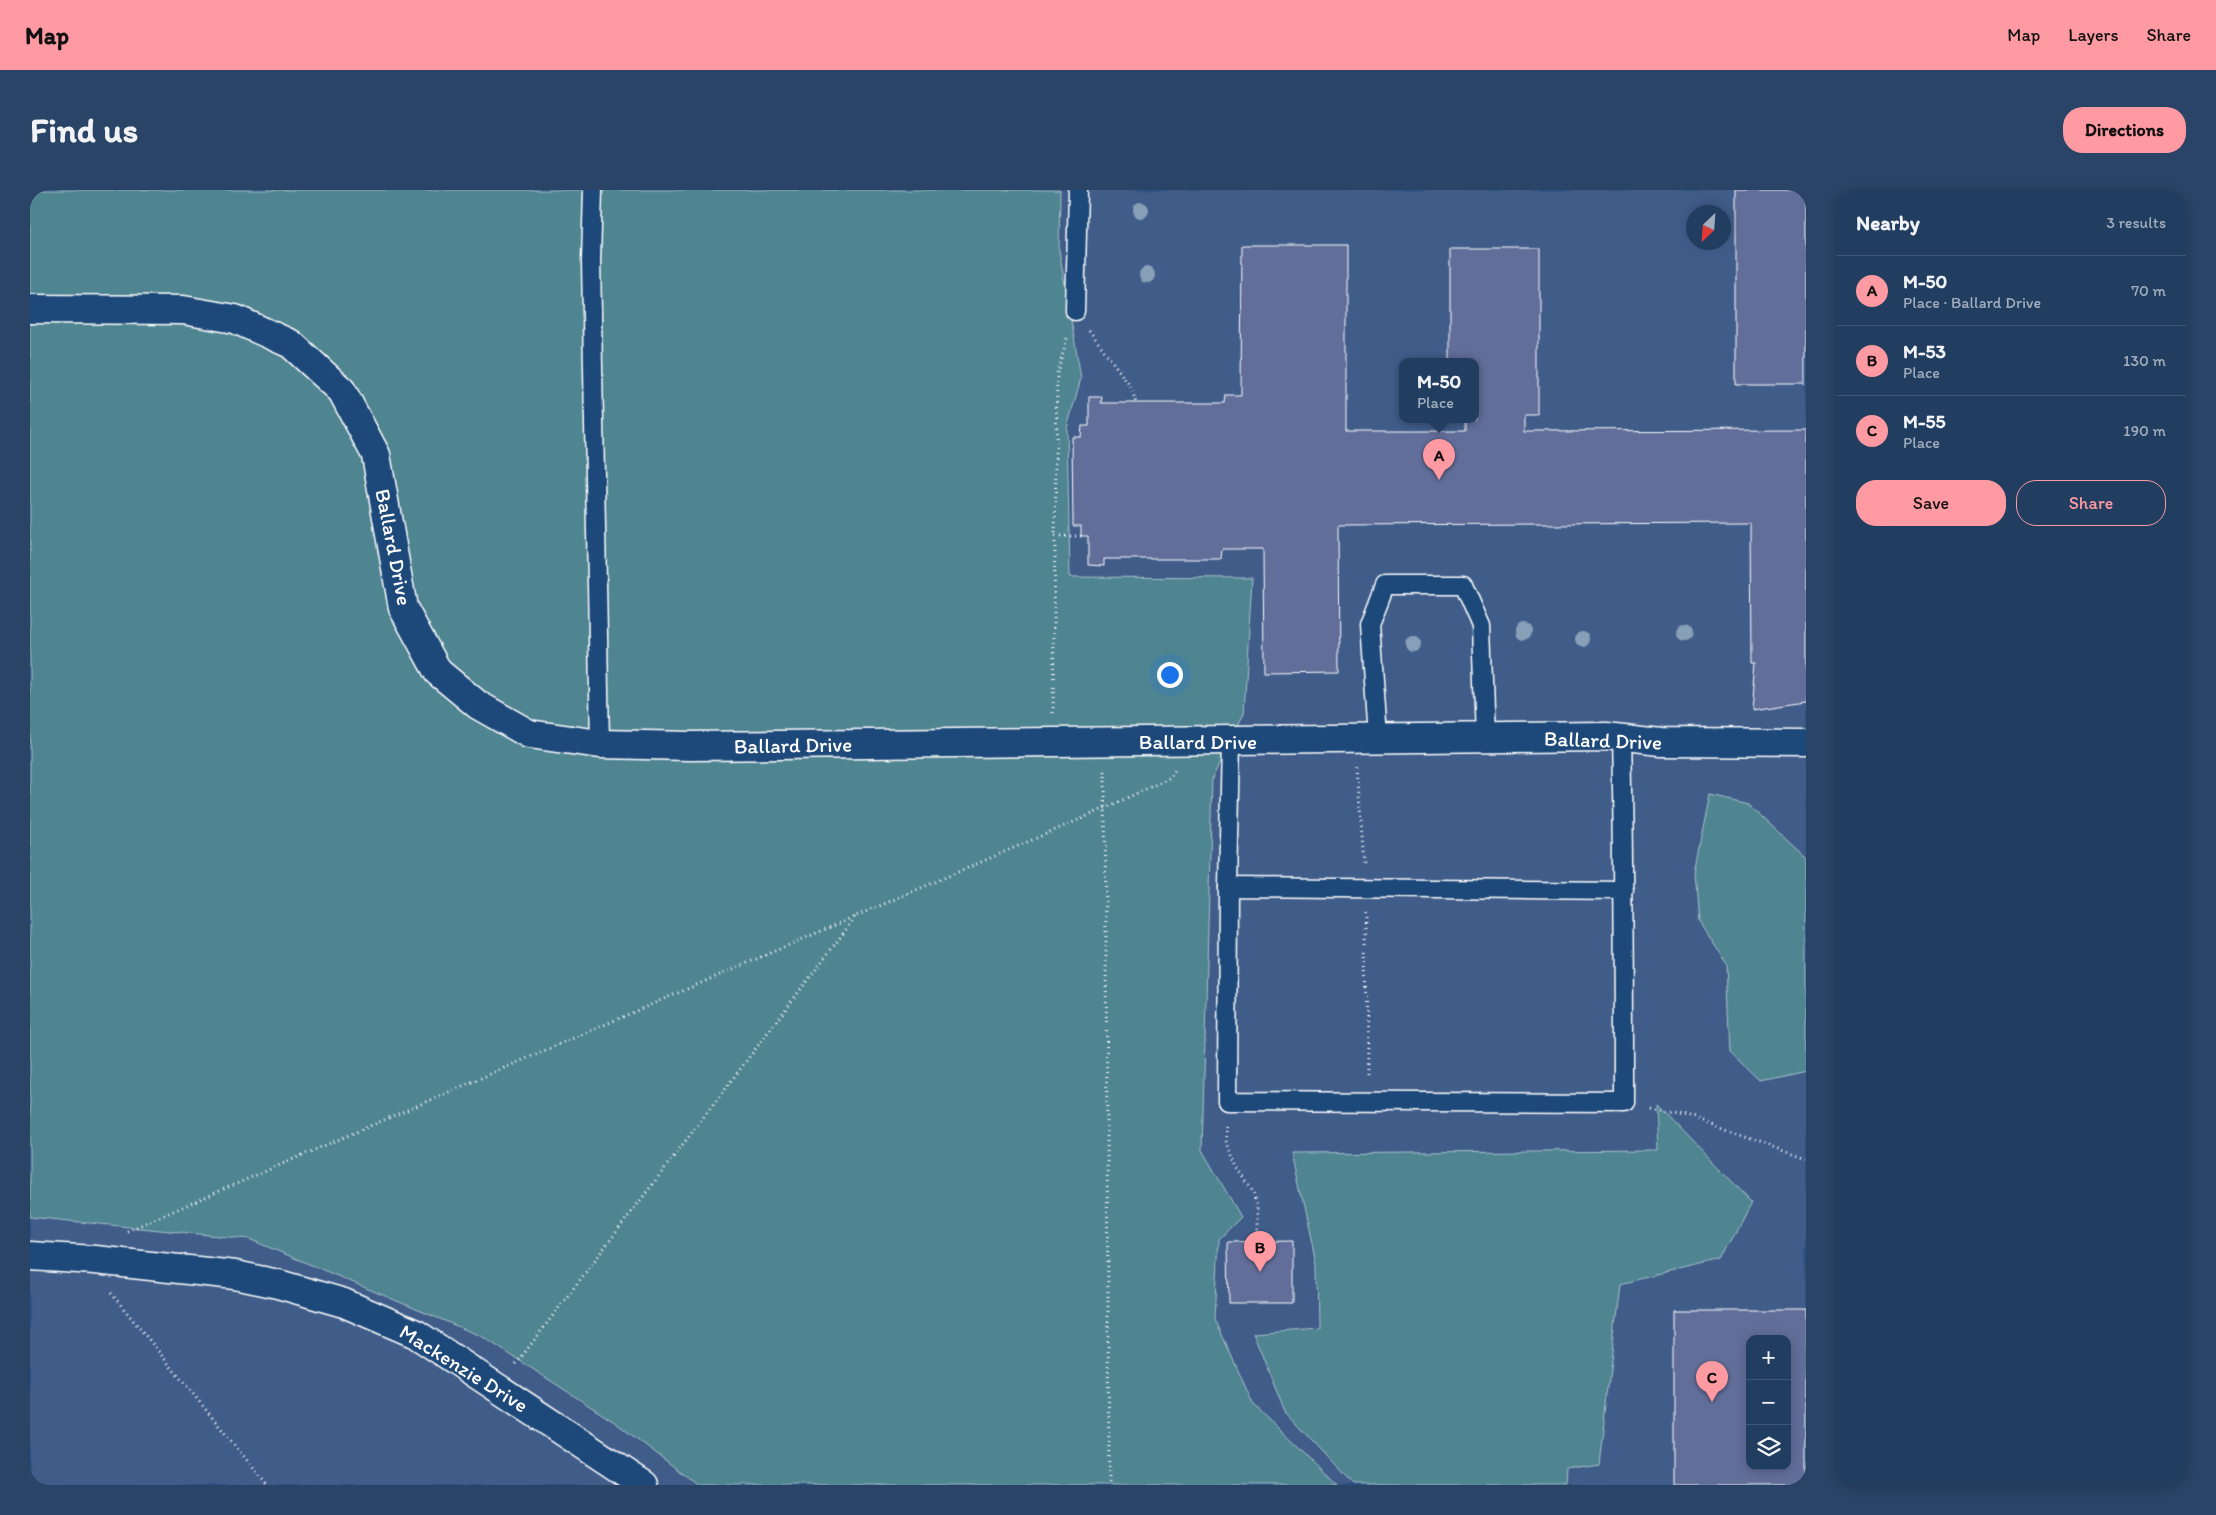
<!DOCTYPE html>
<meta charset="utf-8">
<style>
body{margin:0;font-family:Itim,sans-serif;background:#294466;color:#f1f3f6}
.controls{position:absolute;right:15px;bottom:15px;display:grid;overflow:hidden;border-radius:10px;box-shadow:0 2px 12px #0003}
.controls button{width:45px;height:45px;display:grid;place-items:center;padding:0;border:0;border-bottom:1px solid #3e5675;background:#213d60;color:#f1f3f6;font:25px sans-serif}
.compass{position:absolute;left:1656px;top:15px;width:45px;height:45px;border-radius:50%;background:#213d60;box-shadow:0 2px 12px #0003;rotate:205deg}
.you{position:absolute;left:1139px;top:484px;width:18px;height:18px;margin:-12px;border:4px solid #fff;border-radius:50%;background:#1a73e8;box-shadow:0 0 0 8px #1a73e833}
.badge{display:grid;place-items:center;width:32px;height:32px;border-radius:50%;background:#ff9aa2;color:#111;font-size:16px;font-weight:700}
.pin{position:absolute;translate:-50% -41px;filter:drop-shadow(0 1px 2px #0008)}
.pin::after{content:'';position:absolute;top:26px;width:18px;height:15px;background:inherit;clip-path:polygon(0 0,100% 0,50% 100%)}
.popup{position:absolute;left:1369px;top:168px;width:80px;height:65px;box-sizing:border-box;display:grid;place-content:center;border-radius:10px;background:#213d60;filter:drop-shadow(0 1px 4px #0005);font-size:16px;white-space:nowrap;color:#a2aebd}
.popup b{font-size:19px;color:#f1f3f6}
.popup::after{content:'';position:absolute;left:50%;top:100%;margin-left:-10px;border:10px solid transparent;border-top-color:#213d60}
.list{margin:0;padding:0;list-style:none}
h2{display:flex;justify-content:space-between;align-items:center;height:65px;margin:0;padding:0 20px;font-size:21px}
h2 small{font-size:16px;font-weight:400;color:#a2aebd}
.list li{display:grid;grid-template-columns:32px 1fr auto;gap:15px;align-items:center;box-sizing:border-box;height:70px;padding:0 20px;border-top:1px solid #3e5675}
.list b{display:block;font-size:19px;white-space:nowrap}
.list p{margin:0;font-size:16px;white-space:nowrap;color:#a2aebd}
.list em{font-size:16px;font-style:normal;color:#a2aebd}
.actions{display:flex;gap:10px;padding:15px 20px}
.actions a{flex:1;padding:11px 0;border:1px solid #ff9aa2;border-radius:20px;text-align:center;font-size:18px;color:#ff9aa2}
.actions .main{background:#ff9aa2;color:#111}
.icon{flex:none;width:28px;height:28px;fill:none;stroke:currentColor;stroke-width:2;stroke-linecap:round;stroke-linejoin:round}
.map{position:relative;flex:none;width:1776px;height:1295px;overflow:hidden;border-radius:20px}
header{display:flex;align-items:center;gap:30px;box-sizing:border-box;height:70px;padding:0 25px;background:#ff9aa2;color:#111}
header strong{font-size:24px}
nav{display:flex;gap:28px;margin-inline-start:auto;font-size:18px}
.intro{display:flex;align-items:center;justify-content:space-between;box-sizing:border-box;height:120px;padding:0 30px}
h1{margin:0;font-size:35px}
.button{padding:12px 22px;border-radius:20px;background:#ff9aa2;color:#111;font-size:18px;font-weight:700}
main{display:flex;gap:30px;padding:0 30px}
aside{flex:1;background:#213d60;border-radius:20px;box-shadow:0 2px 12px #0003}
.map>svg:first-child{display:block}
</style>
<header>
<strong>Map</strong>
<nav><a>Map</a><a>Layers</a><a>Share</a></nav>
</header>
<div class="intro"><h1>Find us</h1><a class="button">Directions</a></div>
<main>
<div class="map">
<svg width="1776" height="1295" viewBox="0 0 1776 1295">
<rect width="100%" height="100%" fill="#2c5180"/>
<filter id="ink" filterUnits="userSpaceOnUse"><feTurbulence type="fractalNoise" baseFrequency=".02" numOctaves="2"/><feDisplacementMap in="SourceGraphic" scale="10" xChannelSelector="R" yChannelSelector="G"/><feConvolveMatrix kernelMatrix="1 2 1 2 8 2 1 2 1" color-interpolation-filters="sRGB"/></filter>
<g filter="url(#ink)">
<path fill="#405d8a" fill-rule="evenodd" d="M0 0H1776V1295H0ZM1664 22H1694V52H1664ZM1373 171H1445V229H1373ZM1720 1149H1757V1276H1720Z"/>
<g fill="#4f8491" stroke="#a7c2c8">
<path d="M0 0H1030L1029 60 1051 188 1037 238 1040 387 1222 388 1214 523 1182 589 1172 960 1211 1027 1189 1049 1185 1129 1223 1214 1307 1295H668L586 1233 453 1147 219 1049 0 1027Z"/>
<path d="M1680 604 1718 613 1776 667V881L1731 891 1700 861 1696 775 1668 731 1664 683Z"/>
<path d="M1626 914 1721 1012 1691 1070 1590 1094 1569 1274 1537 1279 1536 1295H1323L1255 1222 1223 1143 1287 1138 1286 1072 1262 963 1628 960Z"/>
</g>
<g fill="#626e9a" stroke="#fff" fill-rule="evenodd">
<rect x="1706" y="0" width="70" height="194"/>
<path d="M1212 55H1316V241H1435V229H1445V171H1420V59H1509V225H1494V241L1776 240V511L1722 519 1726 473H1722L1721 333 1308 335 1309 481 1234 482 1233 359H1192L1191 369H1074V376L1058 375V346H1051V336H1043L1042 247H1051L1052 236H1059V207H1072L1071 213H1195L1196 205H1211Z"/>
<path d="M1262 1051V1113H1199L1198 1052Z"/>
<path d="M1644 1120H1776V1295H1644ZM1720 1149H1757V1276H1720Z"/>
</g>
<g fill="none" stroke-linecap="round" stroke-linejoin="round">
<g stroke="#fff" stroke-width="21">
<g id="lane">
<path d="M563 0 561 71 570 554"/>
<path d="M1045 121 1048 0"/>
<path d="M1348 548 1340 434 1355 395H1433L1451 436 1455 548"/>
<path d="M1591 549C1594 670 1594 791 1594 913L1197 911 1198 697 1594 701"/>
<path d="M1198 697 1201 551"/>
</g>
</g>
<g stroke="#fff" stroke-width="31">
<g id="street">
<path d="M0 119 153 120 205 129 261 154 312 201 346 265 373 418 408 482 448 515 499 544 570 554 660 556 1576 546 1631 552 1776 553"/>
<path d="M0 1066 65 1070 205 1085 248 1094 314 1113 386 1144 614 1295"/>
</g>
</g>
<g stroke="#fff" stroke-width="3" stroke-dasharray="1 4" stroke-linecap="butt">
<path d="M1059 140 1101 197 1106 213"/>
<path d="M1025 346H1051"/>
<path d="M1023 523 1027 183 1038 145"/>
<path d="M1327 577 1334 673"/>
<path d="M1075 581 1079 1295"/>
<path d="M1336 722 1337 886"/>
<path d="M1619 918 1656 926 1776 969"/>
<path d="M1196 936V951L1207 977 1223 1002 1227 1017V1048"/>
<path d="M97 1041 1076 618 1141 587 1145 580"/>
<path d="M81 1103 237 1295"/>
<path d="M486 1174 812 745 825 727"/>
</g>
<use href="#lane" stroke="#1f4a7a" stroke-width="18"/>
<use href="#street" stroke="#1f4a7a" stroke-width="28"/>
</g>
<g fill="#88a0b7">
<circle cx="1111" cy="20" r="8"/>
<circle cx="1117" cy="85" r="8"/>
<circle cx="1493" cy="442" r="8"/>
<circle cx="1654" cy="443" r="8"/>
<circle cx="1553" cy="449" r="8"/>
<circle cx="1383" cy="454" r="8"/>
</g>
</g>
<g text-anchor="middle" dominant-baseline="central" stroke-width="4" stroke-linejoin="round" paint-order="stroke">
<g font-size="21" fill="#fff" stroke="#1f4a7a">
<text transform="translate(364 357) rotate(79)">Ballard Drive</text>
<text transform="translate(1573 550) rotate(2)">Ballard Drive</text>
<text x="1168" y="551">Ballard Drive</text>
<text transform="translate(763 555) rotate(-1)">Ballard Drive</text>
<text transform="translate(434 1178) rotate(32)">Mackenzie Drive</text>
</g>
</g>
</svg>
<div class="controls">
<button>+</button>
<button>−</button>
<button><svg class="icon" aria-label="layers" viewBox="0 0 24 24"><path d="M12 4l9 5-9 5-9-5zM3 14l9 5 9-5"/></svg></button>
</div>
<svg class="compass" viewBox="-18 -18 36 36"><path d="M0-13l5 13h-10z" fill="#e53935"/><path d="M0 13l5-13h-10z" fill="#a2aebd"/></svg>
<div class="you"></div>
<div class="pin badge" style="left:1409px;top:290px">A</div>
<div class="popup"><b>M-50</b>Place</div>
<div class="pin badge" style="left:1230px;top:1082px">B</div>
<div class="pin badge" style="left:1682px;top:1212px">C</div>
</div>
<aside>
<h2>Nearby<small>3 results</small></h2>
<ul class="list">
<li><span class="badge">A</span><div><b>M-50</b><p>Place · Ballard Drive</p></div><em>70 m</em></li>
<li><span class="badge">B</span><div><b>M-53</b><p>Place</p></div><em>130 m</em></li>
<li><span class="badge">C</span><div><b>M-55</b><p>Place</p></div><em>190 m</em></li>
</ul>
<div class="actions"><a class="main">Save</a><a>Share</a></div>
</aside>
</main>
